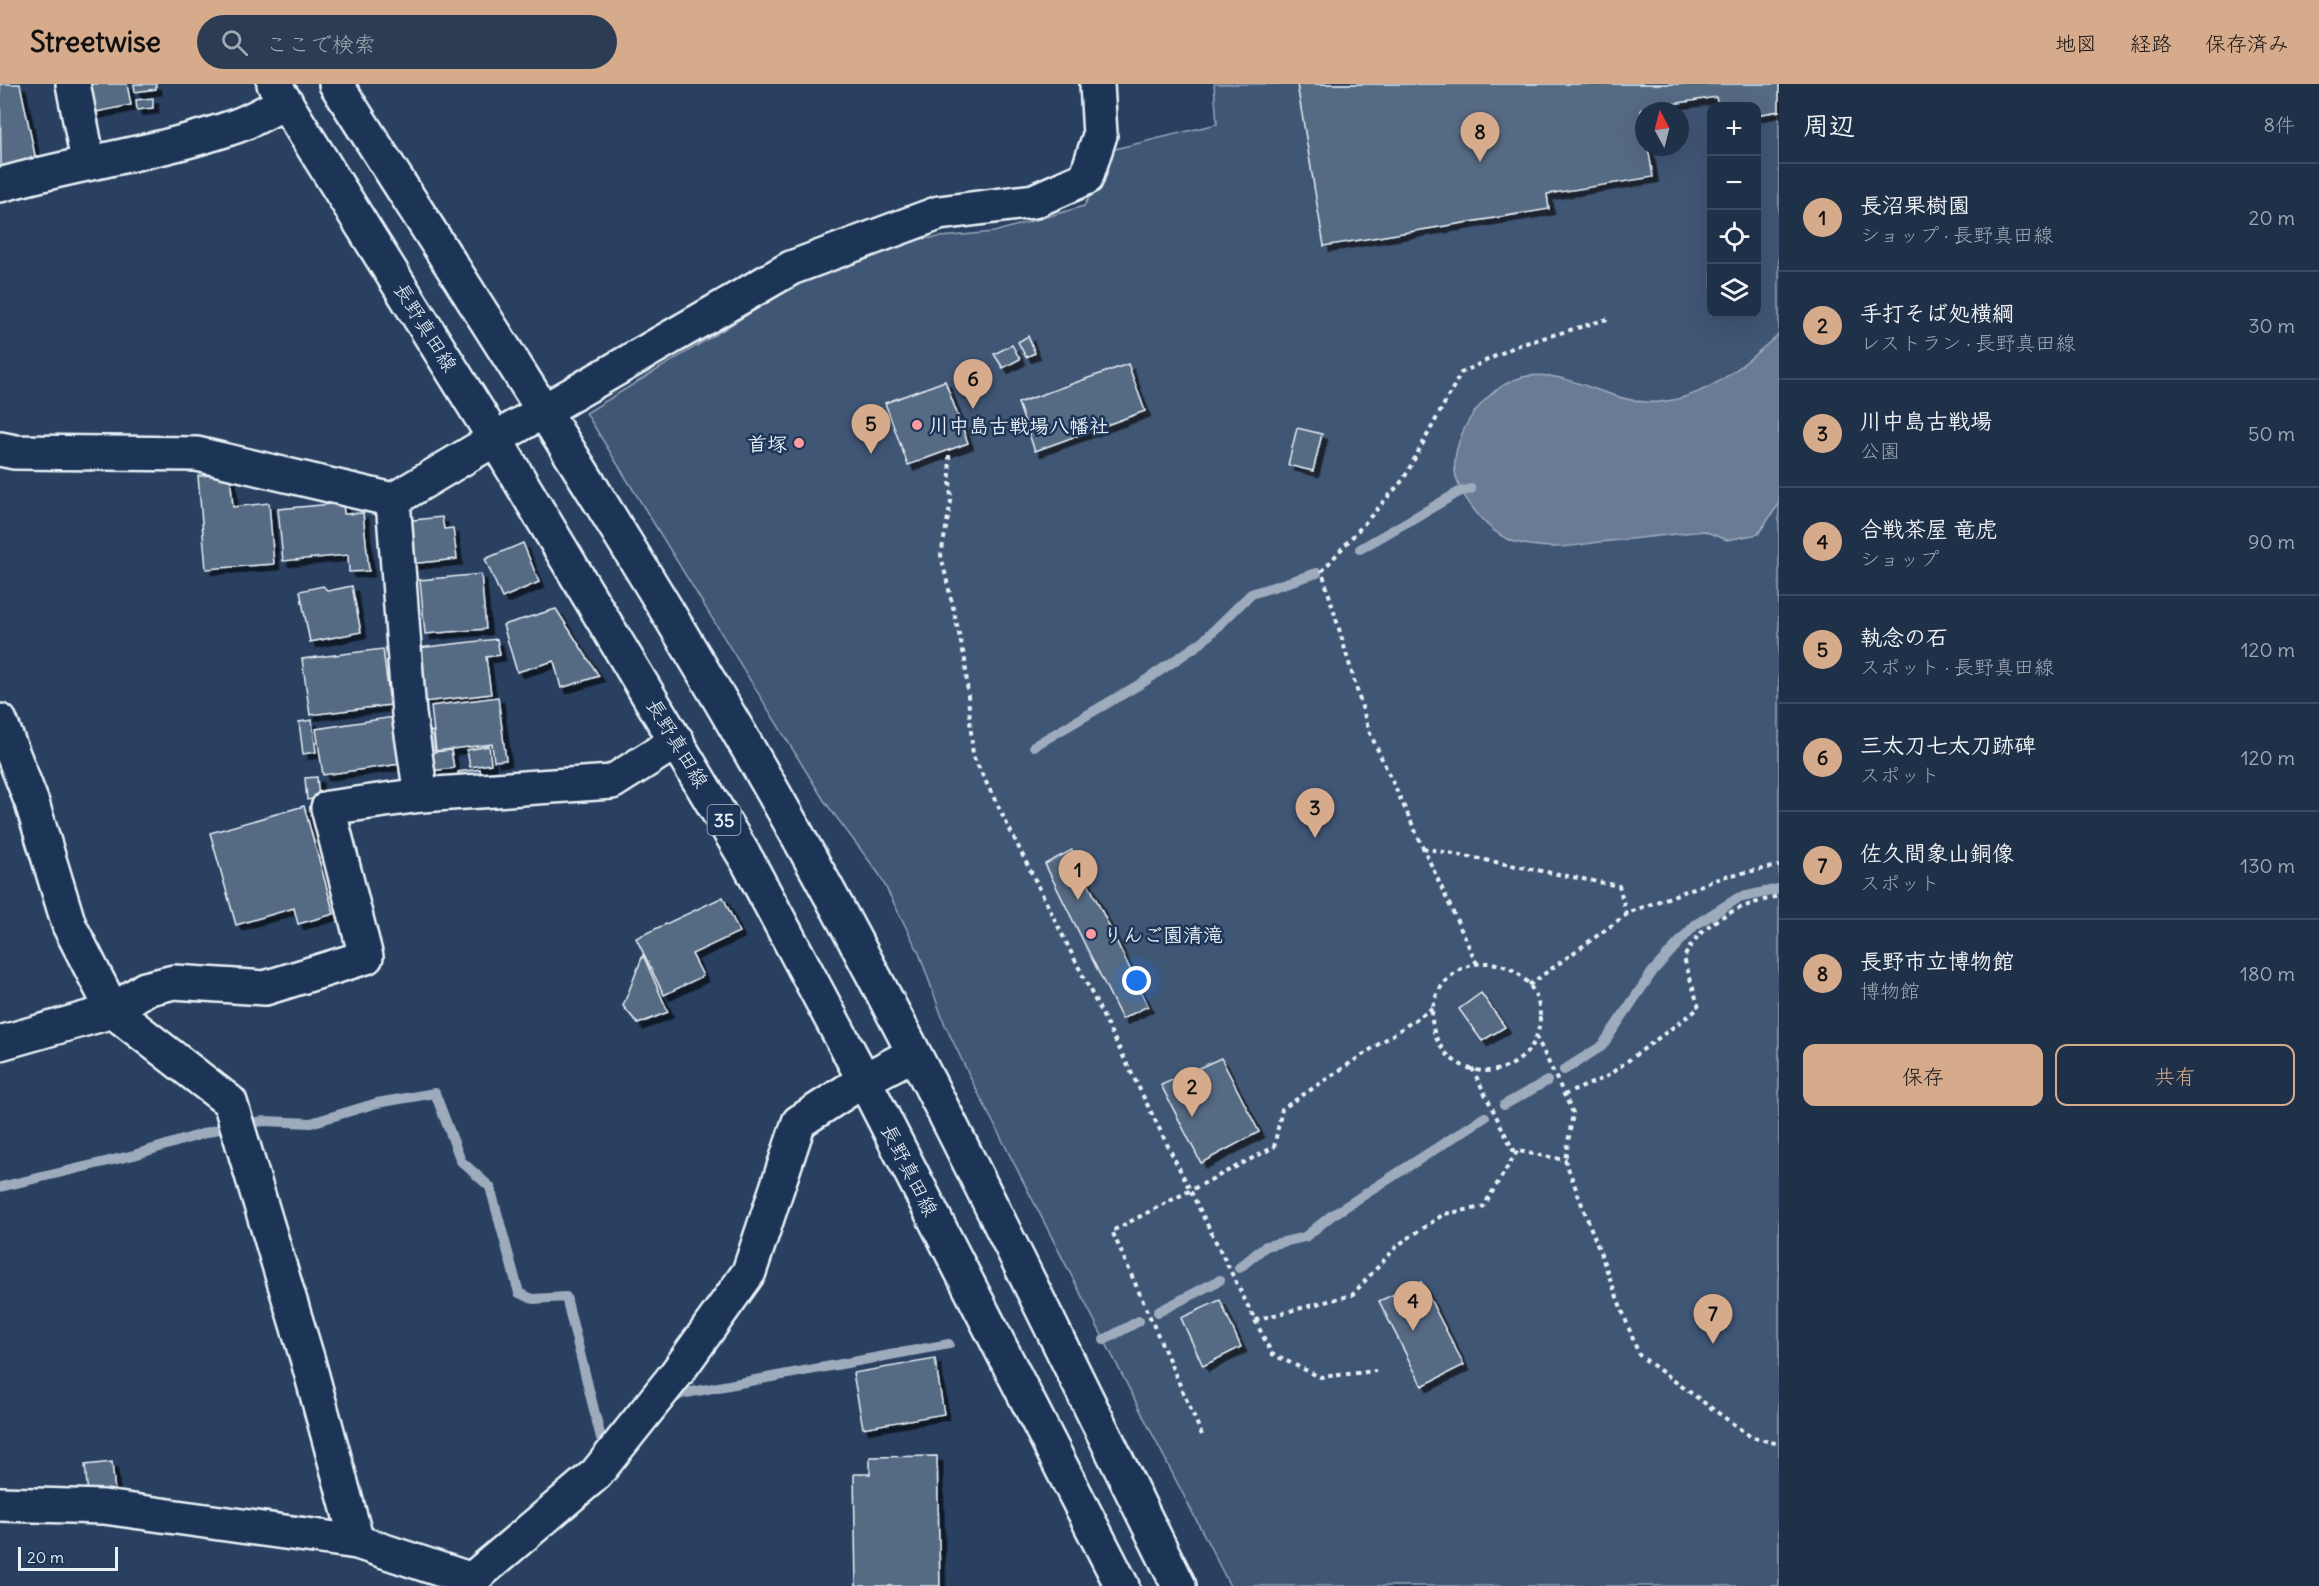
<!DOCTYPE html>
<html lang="ja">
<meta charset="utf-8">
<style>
body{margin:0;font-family:Delius,"Klee One",sans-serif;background:#2c3c53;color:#f1f3f6}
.controls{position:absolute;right:18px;top:18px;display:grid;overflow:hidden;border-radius:12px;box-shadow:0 6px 24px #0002}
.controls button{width:54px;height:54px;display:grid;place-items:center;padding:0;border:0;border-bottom:2px solid #3c4b61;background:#1f3049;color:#f1f3f6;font:30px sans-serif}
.compass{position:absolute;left:1635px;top:18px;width:54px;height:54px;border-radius:50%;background:#1f3049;box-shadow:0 6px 24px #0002;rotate:353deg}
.scale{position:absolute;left:18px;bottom:15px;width:100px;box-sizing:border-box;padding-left:6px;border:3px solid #e8f1f8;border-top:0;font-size:16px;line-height:21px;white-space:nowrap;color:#e8f1f8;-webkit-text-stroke:4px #1d3557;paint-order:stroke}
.you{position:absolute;left:1137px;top:897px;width:21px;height:21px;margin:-15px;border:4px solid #fff;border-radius:50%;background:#1a73e8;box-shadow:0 0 0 9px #1a73e833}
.badge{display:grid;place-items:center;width:39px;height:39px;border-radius:50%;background:#d6ab8b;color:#111;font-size:20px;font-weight:700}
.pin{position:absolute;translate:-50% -50px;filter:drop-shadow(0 2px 3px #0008)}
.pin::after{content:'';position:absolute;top:32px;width:21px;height:18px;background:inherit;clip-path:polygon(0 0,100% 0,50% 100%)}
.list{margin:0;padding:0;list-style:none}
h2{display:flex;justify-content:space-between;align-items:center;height:78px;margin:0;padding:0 24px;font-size:26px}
h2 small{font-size:20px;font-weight:400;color:#a1a9b4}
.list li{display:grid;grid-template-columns:39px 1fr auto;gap:18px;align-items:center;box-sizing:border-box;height:108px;padding:0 24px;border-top:2px solid #3c4b61}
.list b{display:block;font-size:22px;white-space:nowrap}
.list p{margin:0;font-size:20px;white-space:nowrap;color:#a1a9b4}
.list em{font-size:20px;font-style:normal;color:#a1a9b4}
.actions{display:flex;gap:12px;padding:18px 24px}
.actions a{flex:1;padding:14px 0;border:2px solid #d6ab8b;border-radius:12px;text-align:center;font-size:21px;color:#d6ab8b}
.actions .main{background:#d6ab8b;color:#111}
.icon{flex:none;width:33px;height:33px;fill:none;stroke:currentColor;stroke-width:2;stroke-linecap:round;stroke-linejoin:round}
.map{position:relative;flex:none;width:1779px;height:1502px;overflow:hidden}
header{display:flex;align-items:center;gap:36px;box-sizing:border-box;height:84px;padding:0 30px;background:#d6ab8b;color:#111}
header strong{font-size:28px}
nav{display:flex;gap:33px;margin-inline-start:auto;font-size:21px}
.search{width:420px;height:54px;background:#2c3c53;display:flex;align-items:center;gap:15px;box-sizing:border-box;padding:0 21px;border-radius:33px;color:#a1a9b4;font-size:22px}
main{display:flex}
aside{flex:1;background:#1f3049}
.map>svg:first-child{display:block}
</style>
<header>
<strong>Streetwise</strong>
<div class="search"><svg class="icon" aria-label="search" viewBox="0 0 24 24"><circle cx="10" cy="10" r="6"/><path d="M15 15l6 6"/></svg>ここで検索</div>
<nav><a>地図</a><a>経路</a><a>保存済み</a></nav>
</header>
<main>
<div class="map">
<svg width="1779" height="1502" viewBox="0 0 1779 1502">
<defs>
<filter id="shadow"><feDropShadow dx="5.5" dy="5.5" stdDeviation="0" flood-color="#0009"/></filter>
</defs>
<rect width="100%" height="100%" fill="#294061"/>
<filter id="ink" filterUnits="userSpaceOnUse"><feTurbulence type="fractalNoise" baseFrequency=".0167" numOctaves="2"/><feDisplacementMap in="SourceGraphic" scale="12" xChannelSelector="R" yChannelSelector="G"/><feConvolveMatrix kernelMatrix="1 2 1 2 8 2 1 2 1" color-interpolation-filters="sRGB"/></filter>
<g filter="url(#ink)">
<path fill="#415774" stroke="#94a4b6" stroke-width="1.5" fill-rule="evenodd" d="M1214 0H1779V1502H1230L974 1001 945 941 919 869 879 790 825 718 586 329 820 187 909 156 994 148 1084 122 1115 65 1217 40ZM1712 22H1756V230H1712ZM1644 27H1680V63H1644Z"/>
<path fill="#6b7c95" stroke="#9dabbd" stroke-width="1.5" d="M1779 250V420L1758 450 1727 456 1704 447C1669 451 1635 455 1600 458 1584 460 1566 464 1550 463 1518 461 1501 458 1479 432 1456 404 1447 385 1462 350 1469 333 1480 319 1495 307 1548 264 1602 323 1659 318 1707 314 1744 281 1779 250Z"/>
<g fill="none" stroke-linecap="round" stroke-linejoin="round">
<g stroke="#9dabbd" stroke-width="10">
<path d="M1360 465 1459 408 1471 405"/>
<path d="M1034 662 1142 599 1202 558 1251 510 1317 489"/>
<path d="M1564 986 1602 962 1653 887 1695 841 1738 814 1779 805"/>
<path d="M1504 1021 1547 997"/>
<path d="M243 1040 264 1037 311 1039 377 1019 435 1009 461 1077 490 1103 519 1209 533 1215 566 1213 601 1354"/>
<path d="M0 1103 134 1071 228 1042"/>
<path d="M1239 1184 1266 1162 1305 1153 1331 1132 1485 1033"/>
<path d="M1158 1228 1220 1196"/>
<path d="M1104 1256 1139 1237"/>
<path d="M670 1317 681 1310 949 1260"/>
</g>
</g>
<g fill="#556a83" stroke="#e8f1f8" stroke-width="1.5" filter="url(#shadow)">
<path d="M0 0H20L36 76 1 83Z"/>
<path d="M86 0H127L131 21 91 29Z"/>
<path d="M134 0H156V5L135 8Z"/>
<path d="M1297 0H1779V27L1756 31V22H1718L1716 13 1641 25 1644 63H1648L1653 93 1547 110 1549 125 1324 162Z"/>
<path d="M153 14V24L137 26 136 16Z"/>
<path d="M1028 252 1035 269 1026 273 1018 258Z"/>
<path d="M1012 261 1020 275 1003 284 994 270Z"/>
<path d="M1128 280 1145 327 1035 367 1018 319Z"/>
<path d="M945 297 968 359 908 381 885 319Z"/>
<path d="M1297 344 1322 350 1313 387 1288 381Z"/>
<path d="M230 390 233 423 269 419 274 480 206 485 198 392Z"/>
<path d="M343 419 344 430 363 429 369 487 349 488 348 471 283 477 278 425Z"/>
<path d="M442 433 444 445 453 444 457 475 409 480 404 437Z"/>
<path d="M523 459 539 498 502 514 485 475Z"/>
<path d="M481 490 486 545 425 550 420 496Z"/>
<path d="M323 502 328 507 352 502 361 548 310 558 300 507Z"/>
<path d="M556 525 599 592 561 604 554 577 517 588 503 541Z"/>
<path d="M497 555 500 571 486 573 491 610 424 618 418 564Z"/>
<path d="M383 565 390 621 310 631 302 575Z"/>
<path d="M498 613 506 676 494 677 492 660 436 667 431 622Z"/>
<path d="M400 632 407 679 323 691 316 645Z"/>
<path d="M312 636 316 668 303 670 299 638Z"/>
<path d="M433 647 435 668 451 666 454 684 423 688 417 649Z"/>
<path d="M489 662 491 680 470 683 467 666Z"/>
<path d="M480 685 481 692 459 694 458 688Z"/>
<path d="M317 693 319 714 307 716 305 694Z"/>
<path d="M304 722 334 830 298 840 294 824 236 841 210 749Z"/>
<path d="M1072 766 1148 922 1122 935 1045 780Z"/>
<path d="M723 813 739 848 692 870 703 892 664 911 636 854Z"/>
<path d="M643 871 668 928 638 940 623 922Z"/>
<path d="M1481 909 1505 943 1482 957 1459 925Z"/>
<path d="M1221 974 1259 1048 1201 1079 1161 1001Z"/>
<path d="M1421 1198 1464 1281 1422 1302 1379 1217Z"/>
<path d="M1220 1216 1241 1263 1203 1282 1181 1234Z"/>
<path d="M935 1275 944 1330 863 1344 853 1289Z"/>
<path d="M937 1372 940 1502H856L854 1390H870V1373Z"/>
<path d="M112 1378 115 1408 88 1411 85 1381Z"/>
</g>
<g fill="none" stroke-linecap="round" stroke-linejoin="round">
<g stroke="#e8f1f8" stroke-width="38">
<g id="minor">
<path d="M73 0 88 77"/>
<path d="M0 101C78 78 160 69 236 42 253 36 269 26 286 18"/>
<path d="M0 365 15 368 197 370 393 416 495 355"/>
<path d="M393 416 409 630 421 711"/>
<path d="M0 637 32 719 69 841 113 927 230 1018 308 1277 357 1458"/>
<path d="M0 959 113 927 145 905 174 898 265 904 366 873 328 724 421 711 612 698 677 657"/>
<path d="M0 1420 104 1423 357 1458 469 1495"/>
<path d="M464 1502 596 1390 676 1290 749 1188 799 1038 864 996 913 970"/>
</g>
</g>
<g stroke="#e8f1f8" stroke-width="38">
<path id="tertiary" d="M495 355 791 184 939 129 1034 117 1086 94 1100 51 1097 0"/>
</g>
<g stroke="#e8f1f8" stroke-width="38">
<g id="primary">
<path d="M274 0 495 355 748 778 864 996 1122 1502"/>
<path d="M336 0C492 246 652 491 794 745 932 992 1053 1249 1179 1502"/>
</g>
</g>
<g stroke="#e8f1f8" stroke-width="4" stroke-dasharray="4.5 4.5" stroke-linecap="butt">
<path d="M949 371 951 417 941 471 965 576 973 672 1272 1270 1320 1293 1376 1287"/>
<path d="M1423 764 1619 802 1627 831"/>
<circle cx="1486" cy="933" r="54"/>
<path d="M1477 880 1369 647 1322 487 1403 396 1461 289 1516 262 1611 234"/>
<path d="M1529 901 1630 828 1726 792 1779 782"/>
<path d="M1536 952 1573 1029 1565 1076"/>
<path d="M1472 984 1513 1066 1565 1076 1639 1271 1751 1353 1779 1360"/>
<path d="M1564 1011 1606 993 1699 924 1684 874C1702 835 1739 822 1779 812"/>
<path d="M1255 1236 1352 1211 1398 1161 1444 1130 1483 1123 1518 1066"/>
<path d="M1202 1351 1112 1147 1274 1063 1282 1025 1434 923"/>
</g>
<use href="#minor" stroke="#1d3557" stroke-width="33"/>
<use href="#tertiary" stroke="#1d3557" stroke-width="33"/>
<use href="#primary" stroke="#1d3557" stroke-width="33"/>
</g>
</g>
<g fill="#ff9aa2" stroke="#1d3557" stroke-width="2">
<circle cx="917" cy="341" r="6"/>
<circle cx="799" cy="359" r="6"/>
<circle cx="1091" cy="850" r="6"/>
</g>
<g text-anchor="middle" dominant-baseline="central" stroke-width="5" stroke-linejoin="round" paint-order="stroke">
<rect fill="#1d3557" stroke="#abb9c8" stroke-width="1.5" x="707.5" y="721" width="33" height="30" rx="4.5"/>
<g font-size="18" font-weight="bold" fill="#e8f1f8">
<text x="724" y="736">35</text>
</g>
<g font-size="20" fill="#e8f1f8" stroke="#1d3557">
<text transform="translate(426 243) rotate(58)">長野真田線</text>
<text transform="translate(678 659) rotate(59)">長野真田線</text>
<text transform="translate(910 1086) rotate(63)">長野真田線</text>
</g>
<g font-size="20" font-weight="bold" fill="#e8f1f8" stroke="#1d3557" text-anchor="start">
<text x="929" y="341">川中島古戦場八幡社</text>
<text x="787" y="359" text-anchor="end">首塚</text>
<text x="1103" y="850">りんご園清滝</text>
</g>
</g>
</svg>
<div class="controls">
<button>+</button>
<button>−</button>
<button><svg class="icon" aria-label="locate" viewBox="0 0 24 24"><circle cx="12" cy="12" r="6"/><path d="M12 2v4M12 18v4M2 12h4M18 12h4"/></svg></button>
<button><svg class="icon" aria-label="layers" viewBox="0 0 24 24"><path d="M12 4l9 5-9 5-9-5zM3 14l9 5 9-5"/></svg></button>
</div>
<svg class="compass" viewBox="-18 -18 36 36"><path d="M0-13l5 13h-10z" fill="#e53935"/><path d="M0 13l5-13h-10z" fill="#a1a9b4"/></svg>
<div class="scale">20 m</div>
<div class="you"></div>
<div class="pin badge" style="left:1078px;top:816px">1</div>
<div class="pin badge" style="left:1192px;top:1033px">2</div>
<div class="pin badge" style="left:1315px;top:754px">3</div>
<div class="pin badge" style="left:1413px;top:1247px">4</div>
<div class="pin badge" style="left:871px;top:370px">5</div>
<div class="pin badge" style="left:973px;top:325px">6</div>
<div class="pin badge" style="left:1713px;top:1260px">7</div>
<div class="pin badge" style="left:1480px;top:78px">8</div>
</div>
<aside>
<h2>周辺<small>8件</small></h2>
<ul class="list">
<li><span class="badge">1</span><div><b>長沼果樹園</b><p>ショップ · 長野真田線</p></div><em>20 m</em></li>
<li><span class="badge">2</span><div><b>手打そば処横綱</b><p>レストラン · 長野真田線</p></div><em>30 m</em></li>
<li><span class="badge">3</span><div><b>川中島古戦場</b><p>公園</p></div><em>50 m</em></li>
<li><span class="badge">4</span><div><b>合戦茶屋 竜虎</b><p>ショップ</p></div><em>90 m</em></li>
<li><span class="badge">5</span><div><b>執念の石</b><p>スポット · 長野真田線</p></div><em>120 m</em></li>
<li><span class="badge">6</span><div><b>三太刀七太刀跡碑</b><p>スポット</p></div><em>120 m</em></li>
<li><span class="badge">7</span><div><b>佐久間象山銅像</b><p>スポット</p></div><em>130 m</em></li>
<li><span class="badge">8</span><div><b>長野市立博物館</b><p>博物館</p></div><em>180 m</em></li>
</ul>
<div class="actions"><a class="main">保存</a><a>共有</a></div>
</aside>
</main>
